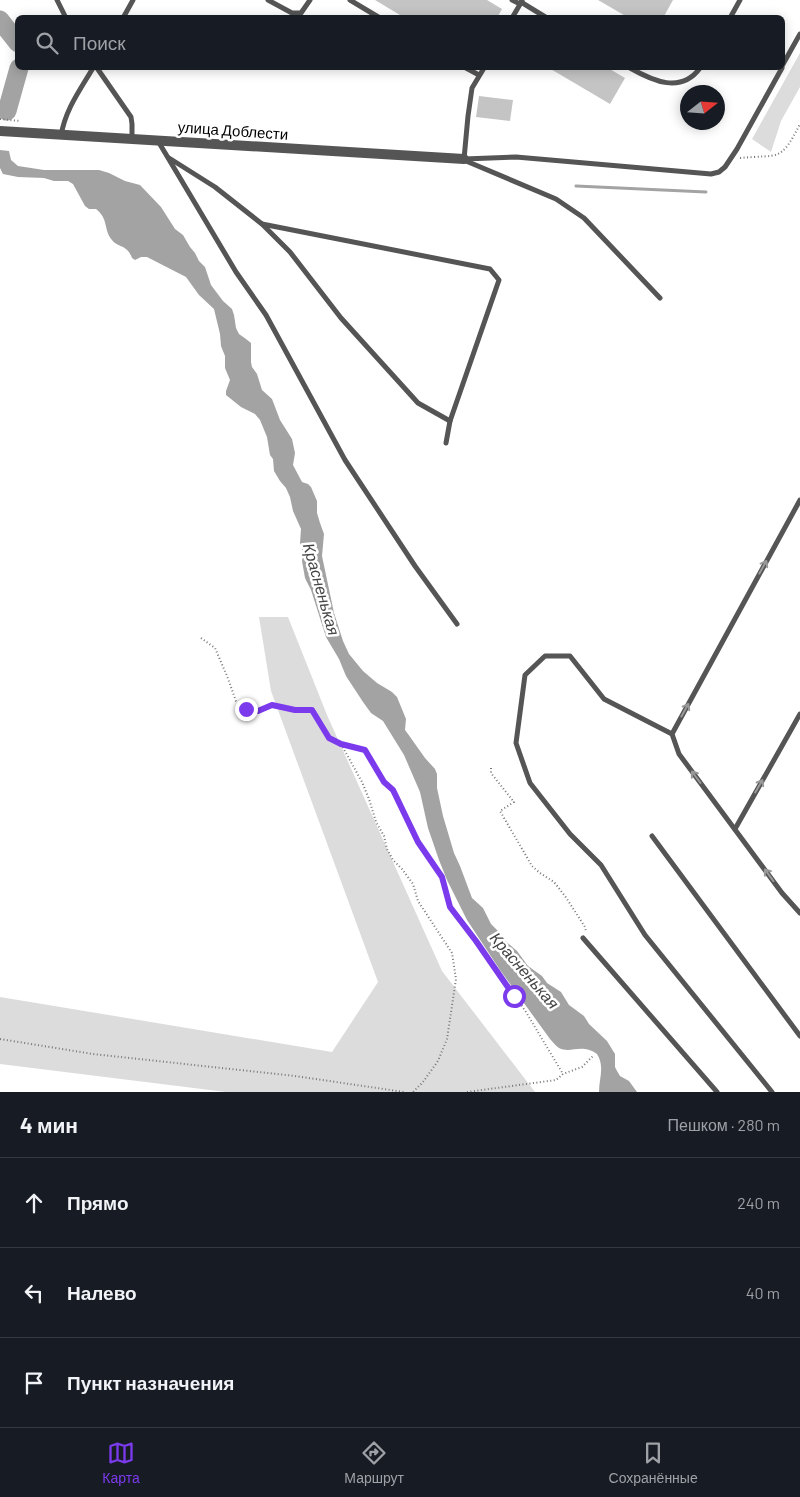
<!DOCTYPE html>
<html lang="ru">
<meta charset="utf-8">
<style>
body{margin:0;font-family:Barlow,sans-serif;background:#20242c;color:#f1f3f6}
.compass{position:absolute;left:680px;top:85px;width:45px;height:45px;border-radius:50%;background:#171b24;box-shadow:0 2px 12px #0003;rotate:73deg}
.stop{position:absolute;width:15px;height:15px;margin:-11px;border:4px solid #7c3aed;border-radius:50%;background:#fff}
.stop.end{background:#7c3aed;border-color:#fff;box-shadow:0 1px 5px #0008}
.list{margin:0;padding:0;list-style:none}
h2{display:flex;justify-content:space-between;align-items:center;height:65px;margin:0;padding:0 20px;font-size:21px}
h2 small{font-size:16px;font-weight:400;color:#9ea1a6}
.list li{display:grid;grid-template-columns:32px 1fr auto;gap:15px;align-items:center;box-sizing:border-box;height:90px;padding:0 20px;border-top:1px solid #363941}
.list b{display:block;font-size:19px;white-space:nowrap}
.list em{font-size:16px;font-style:normal;color:#9ea1a6}
.icon{flex:none;width:28px;height:28px;fill:none;stroke:currentColor;stroke-width:2;stroke-linecap:round;stroke-linejoin:round}
.map{position:relative;flex:none;width:800px;height:1092px;overflow:hidden}
.search{position:absolute;background:#171b24;box-shadow:0 2px 12px #0003;left:15px;right:15px;top:15px;height:55px;display:flex;align-items:center;gap:12px;box-sizing:border-box;padding:0 18px;border-radius:8px;color:#9ea1a6;font-size:19px}
.sheet{height:335px;background:#171b24}
nav{display:flex;justify-content:space-around;align-items:center;box-sizing:border-box;height:70px;border-top:1px solid #363941;background:#171b24;font-size:14px;color:#9ea1a6}
nav a{display:grid;justify-items:center;gap:2px}
nav .on{color:#7c3aed}
.map>svg:first-child{display:block}
</style>
<div class="map">
<svg width="800" height="1092" viewBox="0 0 800 1092">
<rect width="100%" height="100%" fill="#fff"/>
<g fill="#dcdcdc">
<path d="M800 53V87L781 121 771 152 752 139Z"/>
<path d="M259 617H288L327 715 442 971 535 1092H226L0 1064V997L332 1052 378 982 271 691Z"/>
</g>
<path fill="#a3a3a3" d="M0 150 9 151 11 160 18 166 44 170H99L109 173 125 181 140 185 161 207 175 229 183 235 190 247 195 253 199 261 205 267 211 285 223 301 232 309 234 315 236 328 239 334 246 339 251 343V362L252 367 257 374 262 390 272 399 280 420 292 439 295 453 293 465 302 482 308 484 311 487 317 501V513L320 523 324 534 322 556 334 613 343 641 349 654 363 671 377 683 392 692 397 697 406 719 405 730 408 734 425 758 435 769 437 774V788L443 816 454 853 460 866 472 898 483 908 491 924 499 932 502 938 517 951 528 966 542 976 547 983 561 992 569 1005 584 1016 589 1024 607 1041 615 1054V1067L617 1071 620 1076 629 1081 637 1092H599C599 1078 605 1067 597 1054 581 1043 571 1054 559 1048 556 1046 553 1042 550 1039L500 970 467 920 447 880 439 860 428 828 420 792 404 755 383 721 371 713 363 702 346 676 339 659 326 637 311 590 305 578 302 561 303 552 300 543 301 529 293 511 290 497 286 488 280 481 274 471 273 459 270 455 267 437 260 420 255 414 241 407 226 395V391L230 380 225 368V356L221 346 220 334 214 309 199 295 186 277 147 257H141L135 260 132 258C127 244 118 248 112 240 103 229 109 219 96 209H89L85 206 73 184 68 181H54L44 178 18 177 3 174 0 168Z"/>
<g fill="none" stroke-linecap="round" stroke-linejoin="round">
<path stroke="#a3a3a3" stroke-width="3" d="M576 186 706 192"/>
<g stroke="#a3a3a3" stroke-width="19">
<path d="M0 20 18 43"/>
<path d="M7 111 19 68"/>
</g>
</g>
<g fill="#c4c4c4">
<path d="M375 0H487L502 9 497 18H405Z"/>
<path d="M598 0H673L663 18H629Z"/>
<path d="M549 68H608L625 78 610 104Z"/>
<path d="M479 96 513 100 510 121 476 117Z"/>
</g>
<g fill="none" stroke-linecap="round" stroke-linejoin="round">
<g stroke="#777" stroke-width="2" stroke-dasharray="1 2.5" stroke-linecap="butt">
<path d="M0 119 20 121"/>
<path d="M740 158C780 154 780 163 800 124"/>
<path d="M201 638 215 648 227 676 236 701 246 709 258 711 272 705 295 710H313L329 738 341 744 365 750 384 782 393 790 418 842 442 877 450 907 477 941 526 1012 563 1074"/>
<path d="M341 744 362 782 369 799 376 822 384 836 387 849 393 860 402 869 413 884 418 901 452 953 456 979 447 1039 438 1061 423 1082 413 1092"/>
<path d="M491 768V773L514 802 500 811 532 866 540 873 554 882 565 896 585 927 586 932"/>
<path d="M0 1039 93 1054 295 1076 404 1092"/>
<path d="M467 1092 556 1080 563 1074 582 1067 594 1055"/>
</g>
<g stroke="#555" stroke-width="5">
<path d="M57 0 66 18"/>
<path d="M268 0 292 13H301L310 0"/>
<path d="M350 0 380 18"/>
<path d="M512 0 520 4"/>
<path d="M521 2 547 18"/>
<path d="M123 18 133 0"/>
<path d="M512 18 522 1"/>
<path d="M730 18 740 0"/>
<path d="M782 66 800 34"/>
<path d="M97 68 131 117 132 124V139"/>
<path d="M466 68 479 75"/>
<path d="M630 68C653 81 681 94 700 68"/>
<path d="M61 136C65 110 80 90 93 68"/>
<path d="M158 141 236 272 266 315 345 460 415 566 457 624"/>
<path d="M169 158 215 187 262 224 290 252 341 318 418 403 450 421"/>
<path d="M464 159 516 157 711 174 719 172 725 167 737 149 782 68"/>
<path d="M464 159 468 116 472 88 484 68"/>
<path d="M466 161 556 199 584 218 660 298"/>
<path d="M262 224 490 269 499 280 450 421 446 443"/>
<path d="M800 500 672 734 679 754 782 893 800 913"/>
<path d="M672 734 604 699 570 656H545L525 675 516 743 530 783 570 834 601 865 645 935 772 1092"/>
<path d="M735 829 800 714"/>
<path d="M652 836 800 1036"/>
<path d="M583 938 717 1092"/>
</g>
<path stroke="#555" stroke-width="10" d="M0 131 464 159"/>
</g>
<defs><path id="oneway-shaft" d="M-6 0H5M1.5-3L5.5 0L1.5 3" fill="none" stroke-width="1.6" stroke-linecap="round" stroke-linejoin="round" transform="scale(1.25)"/></defs>
<g stroke="#999">
<use href="#oneway-shaft" transform="translate(763 567) rotate(-61)"/>
<use href="#oneway-shaft" transform="translate(685 710) rotate(-61)"/>
<use href="#oneway-shaft" transform="translate(696 777) rotate(-127)"/>
<use href="#oneway-shaft" transform="translate(759 786) rotate(-60)"/>
<use href="#oneway-shaft" transform="translate(769 875) rotate(-126)"/>
</g>
<g fill="none" stroke-linecap="round" stroke-linejoin="round">
<path stroke="#7c3aed" stroke-width="6" d="M246 709 258 711 272 705 295 710H312L329 738 341 744 365 750 384 782 393 790 418 842 442 877 450 907 476 941 514 996"/>
</g>
<g text-anchor="middle" dominant-baseline="central" stroke-width="5" stroke-linejoin="round" paint-order="stroke">
<g font-size="15" fill="#000" stroke="#fff">
<text transform="translate(233 130) rotate(4)">улица Доблести</text>
</g>
<g font-size="16" font-style="italic" fill="#444" stroke="#fff">
<text transform="translate(322 589) rotate(74)">Красненькая</text>
<text transform="translate(525 970) rotate(49)">Красненькая</text>
</g>
</g>
</svg>
<svg class="compass" viewBox="-18 -18 36 36"><path d="M0-13l5 13h-10z" fill="#e53935"/><path d="M0 13l5-13h-10z" fill="#9ea1a6"/></svg>
<div class="stop" style="left:514px;top:996px"></div>
<div class="stop end" style="left:246px;top:709px"></div>
<div class="search"><svg class="icon" aria-label="search" viewBox="0 0 24 24"><circle cx="10" cy="10" r="6"/><path d="M15 15l6 6"/></svg>Поиск</div>
</div>
<section class="sheet">
<h2>4 мин<small>Пешком · 280 m</small></h2>
<ul class="list">
<li><svg class="icon" aria-label="ahead" viewBox="0 0 24 24"><path d="M12 20V5M6 11l6-6 6 6"/></svg><div><b>Прямо</b></div><em>240 m</em></li>
<li><svg class="icon" aria-label="left" viewBox="0 0 24 24"><path d="M17 20v-9H6M10 6l-5 5 5 5"/></svg><div><b>Налево</b></div><em>40 m</em></li>
<li><svg class="icon" aria-label="arrive" viewBox="0 0 24 24"><path d="M6 21V4h12l-3 4 3 4H6"/></svg><div><b>Пункт назначения</b></div></li>
</ul>
</section>
<nav>
<a class="on"><svg class="icon" aria-label="map" viewBox="0 0 24 24"><path d="M3 6l6-2 6 2 6-2v14l-6 2-6-2-6 2zM9 4v14M15 6v14"/></svg>Карта</a>
<a><svg class="icon" aria-label="directions" viewBox="0 0 24 24"><path d="M12 3l9 9-9 9-9-9zM9 14v-3h6M13 9l2 2-2 2"/></svg>Маршрут</a>
<a><svg class="icon" aria-label="saved" viewBox="0 0 24 24"><path d="M7 4h10v16l-5-4-5 4z"/></svg>Сохранённые</a>
</nav>
